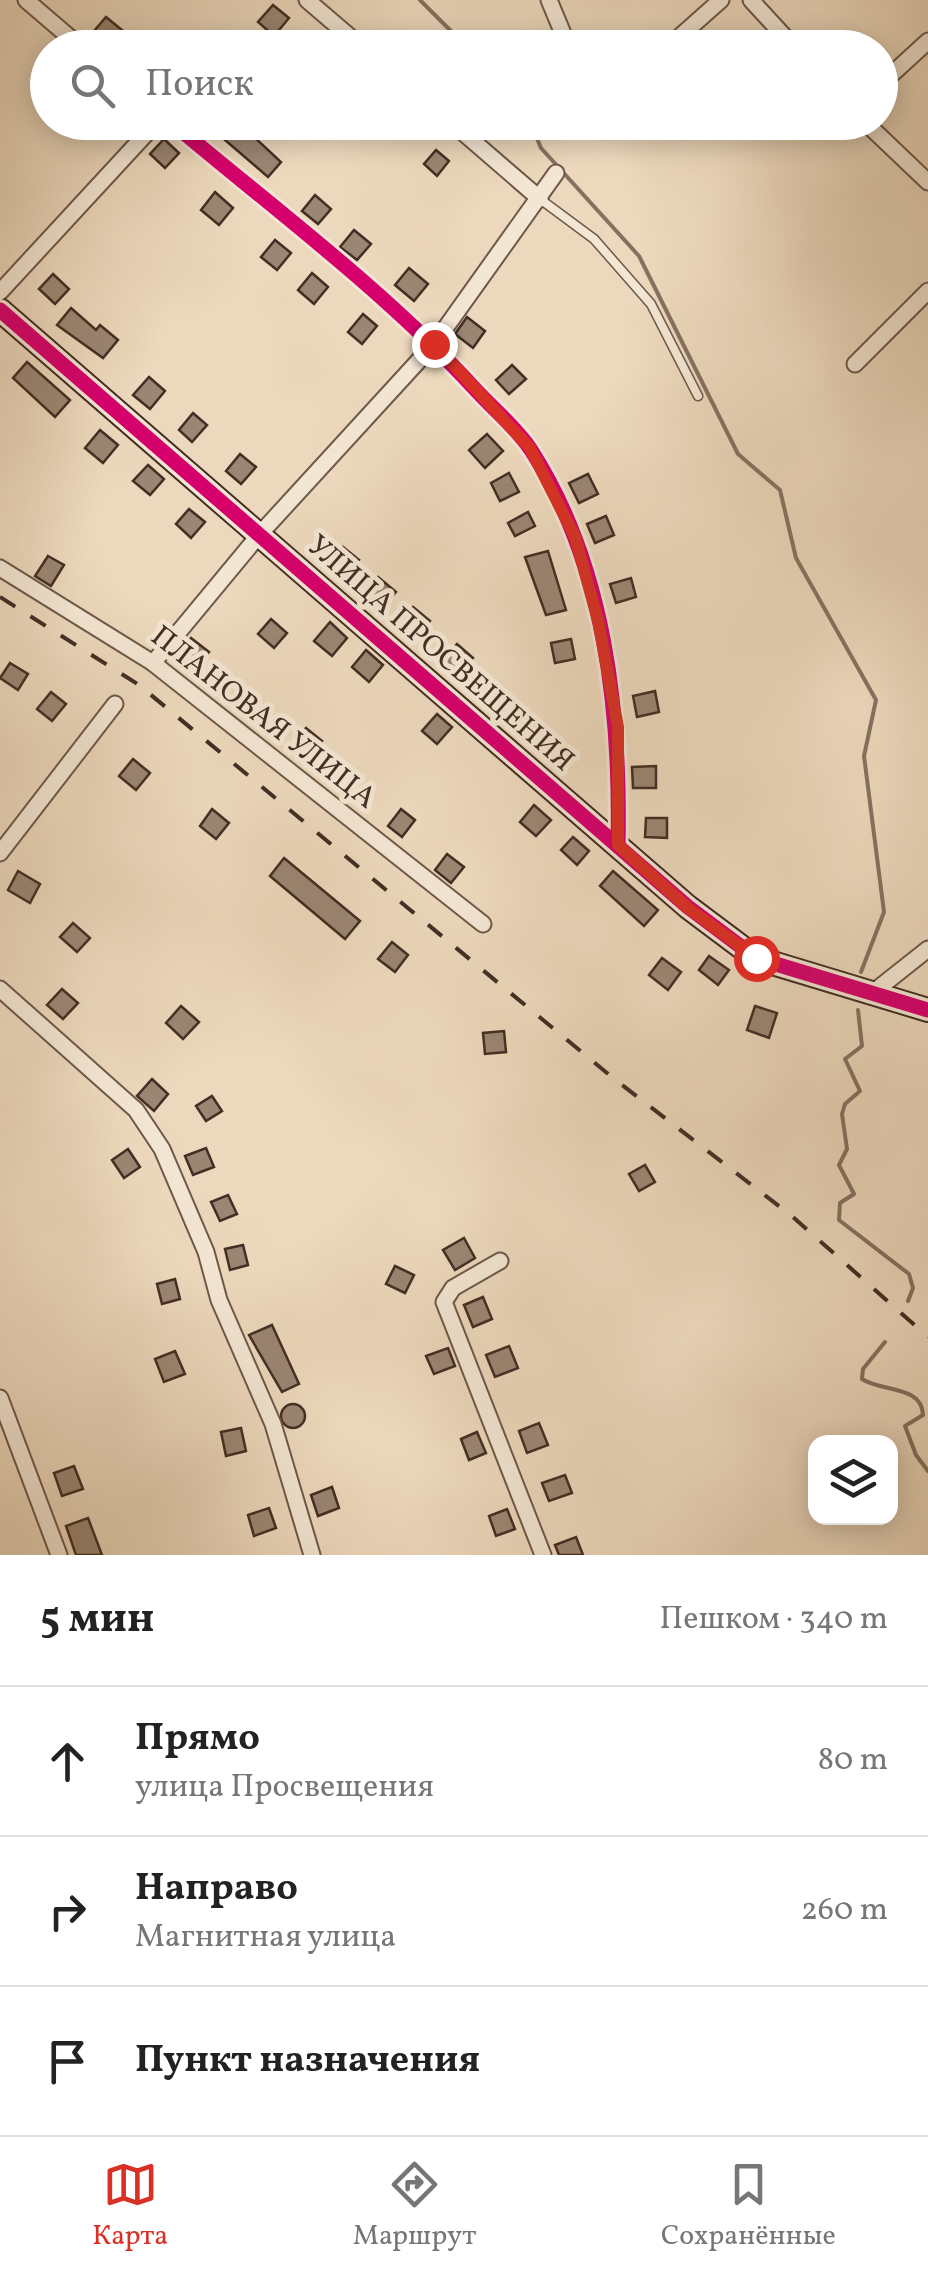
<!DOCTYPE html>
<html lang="ru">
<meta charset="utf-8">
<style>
body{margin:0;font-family:Vollkorn,serif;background:#f6f6f6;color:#222}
.controls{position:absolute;right:30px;bottom:30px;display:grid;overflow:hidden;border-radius:20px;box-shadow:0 5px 25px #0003}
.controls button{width:90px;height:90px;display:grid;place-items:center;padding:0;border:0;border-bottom:2px solid #e0e0e0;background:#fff;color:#222;font:50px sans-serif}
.stop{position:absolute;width:30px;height:30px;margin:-22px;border:8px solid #d93025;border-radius:50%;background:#fff}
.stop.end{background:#d93025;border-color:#fff;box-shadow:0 2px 10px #0008}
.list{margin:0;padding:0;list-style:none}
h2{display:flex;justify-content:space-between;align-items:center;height:130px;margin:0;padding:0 40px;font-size:42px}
h2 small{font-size:32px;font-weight:400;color:#767676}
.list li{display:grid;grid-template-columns:65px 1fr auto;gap:30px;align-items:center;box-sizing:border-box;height:150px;padding:0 40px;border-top:2px solid #e0e0e0}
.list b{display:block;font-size:38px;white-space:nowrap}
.list p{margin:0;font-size:32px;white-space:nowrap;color:#767676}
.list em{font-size:32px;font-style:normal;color:#767676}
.icon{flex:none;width:55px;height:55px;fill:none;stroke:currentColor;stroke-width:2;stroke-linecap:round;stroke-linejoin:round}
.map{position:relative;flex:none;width:928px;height:1555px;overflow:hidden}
.search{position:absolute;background:#fff;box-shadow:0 5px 25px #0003;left:30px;right:30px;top:30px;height:110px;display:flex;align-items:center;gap:25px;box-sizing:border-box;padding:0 35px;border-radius:55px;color:#767676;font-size:38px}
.sheet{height:580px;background:#fff}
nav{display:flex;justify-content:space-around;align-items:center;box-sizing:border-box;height:140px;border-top:2px solid #e0e0e0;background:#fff;font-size:28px;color:#767676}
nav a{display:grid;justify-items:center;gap:5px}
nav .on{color:#d93025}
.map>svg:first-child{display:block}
</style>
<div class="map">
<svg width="928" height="1555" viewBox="0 0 928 1555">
<rect width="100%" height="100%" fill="#ecd8bc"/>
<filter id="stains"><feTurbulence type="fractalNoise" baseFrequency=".002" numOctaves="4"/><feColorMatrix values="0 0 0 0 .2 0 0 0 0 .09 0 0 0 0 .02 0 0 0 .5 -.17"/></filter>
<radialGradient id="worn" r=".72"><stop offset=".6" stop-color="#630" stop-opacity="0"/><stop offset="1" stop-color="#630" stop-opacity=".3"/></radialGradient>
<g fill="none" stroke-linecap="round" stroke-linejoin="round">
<g stroke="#867160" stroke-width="4">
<path d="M420 0 468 48"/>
<path d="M530 122 541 148 639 256 738 454 780 490 796 558 876 700 864 756 884 912 861 972"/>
<path d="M858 1010 862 1046 845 1059 860 1091 845 1104 842 1114 847 1149 839 1165 854 1194 840 1203 839 1220 909 1274 913 1288 908 1301"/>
<path d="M885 1342 863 1369 862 1379C881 1392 922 1385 923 1415L905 1426 916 1455 928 1471"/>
</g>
</g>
<g fill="#9b8673" stroke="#432d24" stroke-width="2.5">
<path d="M273 5 289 18 274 36 258 22Z"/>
<path d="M106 17 123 31 111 45 94 31Z"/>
<path d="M204 122H238L281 162 268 177Z"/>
<path d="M164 139 179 153 165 168 150 154Z"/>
<path d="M436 150 449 161 437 176 424 164Z"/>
<path d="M215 192 233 208 219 225 201 210Z"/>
<path d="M315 195 331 209 318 224 302 211Z"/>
<path d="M354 230 371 244 357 260 340 247Z"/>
<path d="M275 240 291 253 277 270 261 257Z"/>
<path d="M409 268 428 284 414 301 395 285Z"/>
<path d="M312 273 328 287 314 304 298 290Z"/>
<path d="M53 274 69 289 55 304 39 289Z"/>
<path d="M71 308 96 330 100 325 118 340 103 358 57 325Z"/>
<path d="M363 314 377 326 362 344 348 332Z"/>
<path d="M467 317 485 331 473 348 455 334Z"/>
<path d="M27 362 70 400 55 417 13 378Z"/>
<path d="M512 365 526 379 509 394 496 380Z"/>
<path d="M149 377 165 391 150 409 133 395Z"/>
<path d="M193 413 207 425 192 442 179 430Z"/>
<path d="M100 430 118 445 103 463 85 448Z"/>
<path d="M487 434 503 451 485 468 469 450Z"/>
<path d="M240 454 256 467 241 484 226 471Z"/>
<path d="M148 465 164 479 150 495 133 481Z"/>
<path d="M509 473 519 492 500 501 491 483Z"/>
<path d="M588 474 598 494 579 503 569 483Z"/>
<path d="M189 509 205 522 191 538 176 524Z"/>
<path d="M528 512 535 526 515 536 508 523Z"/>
<path d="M606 516 614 535 595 543 587 524Z"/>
<path d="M343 547 359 560 344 577 329 563Z"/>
<path d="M548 551 566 610 546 615 525 557Z"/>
<path d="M48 556 64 565 51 586 35 576Z"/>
<path d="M378 577 396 592 381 609 363 594Z"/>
<path d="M631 578 636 597 616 603 610 584Z"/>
<path d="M413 607 430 621 415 639 398 624Z"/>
<path d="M271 619 287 633 274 648 258 634Z"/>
<path d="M330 622 347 638 332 656 314 641Z"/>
<path d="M191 638 209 652 195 669 177 655Z"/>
<path d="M571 639 575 659 555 663 551 643Z"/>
<path d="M457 644 473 658 458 676 441 662Z"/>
<path d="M366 650 383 665 369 682 352 667Z"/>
<path d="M10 663 28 674 18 690 0 678Z"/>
<path d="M655 691 659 712 637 717 633 696Z"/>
<path d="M51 692 66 704 52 721 37 709Z"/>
<path d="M437 714 452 727 437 744 422 731Z"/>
<path d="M306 728 322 741 308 759 291 746Z"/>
<path d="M133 759 150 773 136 790 119 776Z"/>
<path d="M656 766V788H633L632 767Z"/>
<path d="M534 805 551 820 536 836 520 822Z"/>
<path d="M212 809 229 823 216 839 200 826Z"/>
<path d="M401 809 415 820 402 837 388 826Z"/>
<path d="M646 818H667V838L645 837Z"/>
<path d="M573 837 589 851 577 865 561 850Z"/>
<path d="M447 854 464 867 451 883 435 870Z"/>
<path d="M284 858 360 921 345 939 270 876Z"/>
<path d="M18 871 40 884 30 903 8 890Z"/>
<path d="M613 871 658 910 644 926 600 886Z"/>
<path d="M73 923 90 938 77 952 60 937Z"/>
<path d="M392 942 408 955 395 972 378 959Z"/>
<path d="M709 956 729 970 718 985 699 970Z"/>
<path d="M662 958 681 972 668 990 649 975Z"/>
<path d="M62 989 78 1003 63 1019 47 1005Z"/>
<path d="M181 1006 199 1022 183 1039 166 1023Z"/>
<path d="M755 1006 777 1013 769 1038 747 1030Z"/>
<path d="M504 1031 506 1052 485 1054 483 1033Z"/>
<path d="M152 1079 168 1094 154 1111 137 1096Z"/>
<path d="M212 1096 222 1111 206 1121 196 1106Z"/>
<path d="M206 1148 214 1167 193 1175 185 1156Z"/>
<path d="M128 1149 140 1167 124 1178 112 1160Z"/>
<path d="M645 1165 655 1182 639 1191 629 1174Z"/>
<path d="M228 1195 237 1214 220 1221 211 1202Z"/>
<path d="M464 1238 475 1258 455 1270 443 1250Z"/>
<path d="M243 1245 248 1265 230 1270 225 1249Z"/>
<path d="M395 1266 414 1275 405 1293 386 1284Z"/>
<path d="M175 1279 180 1299 162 1304 157 1284Z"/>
<path d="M483 1297 492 1319 473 1327 464 1305Z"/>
<path d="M272 1325 299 1384 282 1392 249 1335Z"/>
<path d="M509 1346 518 1368 495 1377 486 1355Z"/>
<path d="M448 1348 455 1366 434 1374 426 1356Z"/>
<path d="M175 1351 185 1374 164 1382 155 1359Z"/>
<circle cx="293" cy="1416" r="12"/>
<path d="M539 1423 548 1445 527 1453 519 1431Z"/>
<path d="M241 1428 246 1451 226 1456 221 1432Z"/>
<path d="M477 1432 486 1453 469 1460 461 1439Z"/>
<path d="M74 1466 83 1489 62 1496 54 1473Z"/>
<path d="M565 1475 572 1493 549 1501 542 1483Z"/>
<path d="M332 1487 339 1508 318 1516 311 1495Z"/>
<path d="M269 1508 276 1528 254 1536 248 1515Z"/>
<path d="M507 1509 515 1529 496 1536 489 1516Z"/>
<path d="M88 1518 102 1555H76L66 1526Z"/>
<path d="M576 1537 583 1555H559L555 1545Z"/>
</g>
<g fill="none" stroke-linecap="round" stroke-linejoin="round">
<g stroke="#6d584a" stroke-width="11">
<path id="lane" d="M540 199 594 239 651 304 698 396"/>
</g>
<g stroke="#6d584a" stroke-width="19">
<g id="street">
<path d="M26 0 82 48"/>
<path d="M307 0 363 48"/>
<path d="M549 0 569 48"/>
<path d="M751 0 795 48"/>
<path d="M667 48 721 0"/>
<path d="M880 85 928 41"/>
<path d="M171 122C273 208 384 290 474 388 492 408 516 427 531 450 605 565 621 711 618 845"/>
<path d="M451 122 540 199"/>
<path d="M865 122 928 182"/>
<path d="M587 127 591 122"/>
<path d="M0 292 157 122"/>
<path d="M855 364 928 291"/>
<path d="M0 568 153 663 483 924"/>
<path d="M153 663 259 535 434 344 556 173"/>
<path d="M0 853 115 704"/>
<path d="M880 987 928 949"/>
<path d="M0 989 136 1110 162 1149 206 1252 219 1300 273 1424 312 1555"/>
<path d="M500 1261 453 1288 444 1302 543 1555"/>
<path d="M0 1398 59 1555"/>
</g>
</g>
<g stroke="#432d24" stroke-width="26">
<path id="secondary" d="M0 310 688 907 756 958 928 1010"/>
</g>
<use href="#lane" stroke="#f3e6d3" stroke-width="8"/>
<use href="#street" stroke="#f3e6d3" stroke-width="15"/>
<use href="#secondary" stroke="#f3e6d3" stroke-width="22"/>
<path stroke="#432d24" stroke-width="4" stroke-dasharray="18 18" stroke-linecap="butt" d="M0 597 139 685 613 1078 793 1217 928 1337"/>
<g stroke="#f3e6d3" stroke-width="21">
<g id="cycleway">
<path d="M171 122C273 208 384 290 474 388 492 408 516 427 531 450 605 565 621 711 618 845"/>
<path d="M0 310 688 907 756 958 928 1010"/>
</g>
</g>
<use href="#cycleway" stroke="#d6006c" stroke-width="15"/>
</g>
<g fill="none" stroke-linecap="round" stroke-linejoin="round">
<path stroke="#d93025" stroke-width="12" d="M434 344 530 448 575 537 598 620 618 727V845L688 908 756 958"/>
</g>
<g text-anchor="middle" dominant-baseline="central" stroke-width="10" stroke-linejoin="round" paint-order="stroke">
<g font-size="30" fill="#432d24" stroke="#f3e6d3">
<text transform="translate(440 654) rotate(41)">УЛИЦА ПРОСВЕЩЕНИЯ</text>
<text transform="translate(263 718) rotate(38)">ПЛАНОВАЯ УЛИЦА</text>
</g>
</g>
<rect width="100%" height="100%" filter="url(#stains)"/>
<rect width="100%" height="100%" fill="url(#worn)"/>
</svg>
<div class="controls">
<button><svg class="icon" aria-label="layers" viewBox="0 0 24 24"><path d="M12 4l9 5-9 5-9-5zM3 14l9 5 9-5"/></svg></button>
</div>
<div class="stop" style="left:756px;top:958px"></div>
<div class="stop end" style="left:434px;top:344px"></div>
<div class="search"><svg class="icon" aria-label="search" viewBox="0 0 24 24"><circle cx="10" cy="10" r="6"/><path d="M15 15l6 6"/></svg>Поиск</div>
</div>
<section class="sheet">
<h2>5 мин<small>Пешком · 340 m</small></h2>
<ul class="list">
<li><svg class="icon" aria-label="ahead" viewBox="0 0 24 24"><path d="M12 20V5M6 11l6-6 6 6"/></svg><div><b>Прямо</b><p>улица Просвещения</p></div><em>80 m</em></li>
<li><svg class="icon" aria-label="right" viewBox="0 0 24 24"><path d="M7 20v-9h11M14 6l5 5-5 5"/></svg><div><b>Направо</b><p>Магнитная улица</p></div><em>260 m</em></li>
<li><svg class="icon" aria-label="arrive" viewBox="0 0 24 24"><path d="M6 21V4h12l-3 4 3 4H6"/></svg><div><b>Пункт назначения</b></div></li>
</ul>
</section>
<nav>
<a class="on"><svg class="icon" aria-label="map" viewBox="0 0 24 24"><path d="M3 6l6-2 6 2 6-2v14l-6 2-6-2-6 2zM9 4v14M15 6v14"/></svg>Карта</a>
<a><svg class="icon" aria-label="directions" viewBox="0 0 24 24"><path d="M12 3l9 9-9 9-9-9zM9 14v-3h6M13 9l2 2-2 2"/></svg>Маршрут</a>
<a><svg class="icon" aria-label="saved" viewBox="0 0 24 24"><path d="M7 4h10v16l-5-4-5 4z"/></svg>Сохранённые</a>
</nav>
